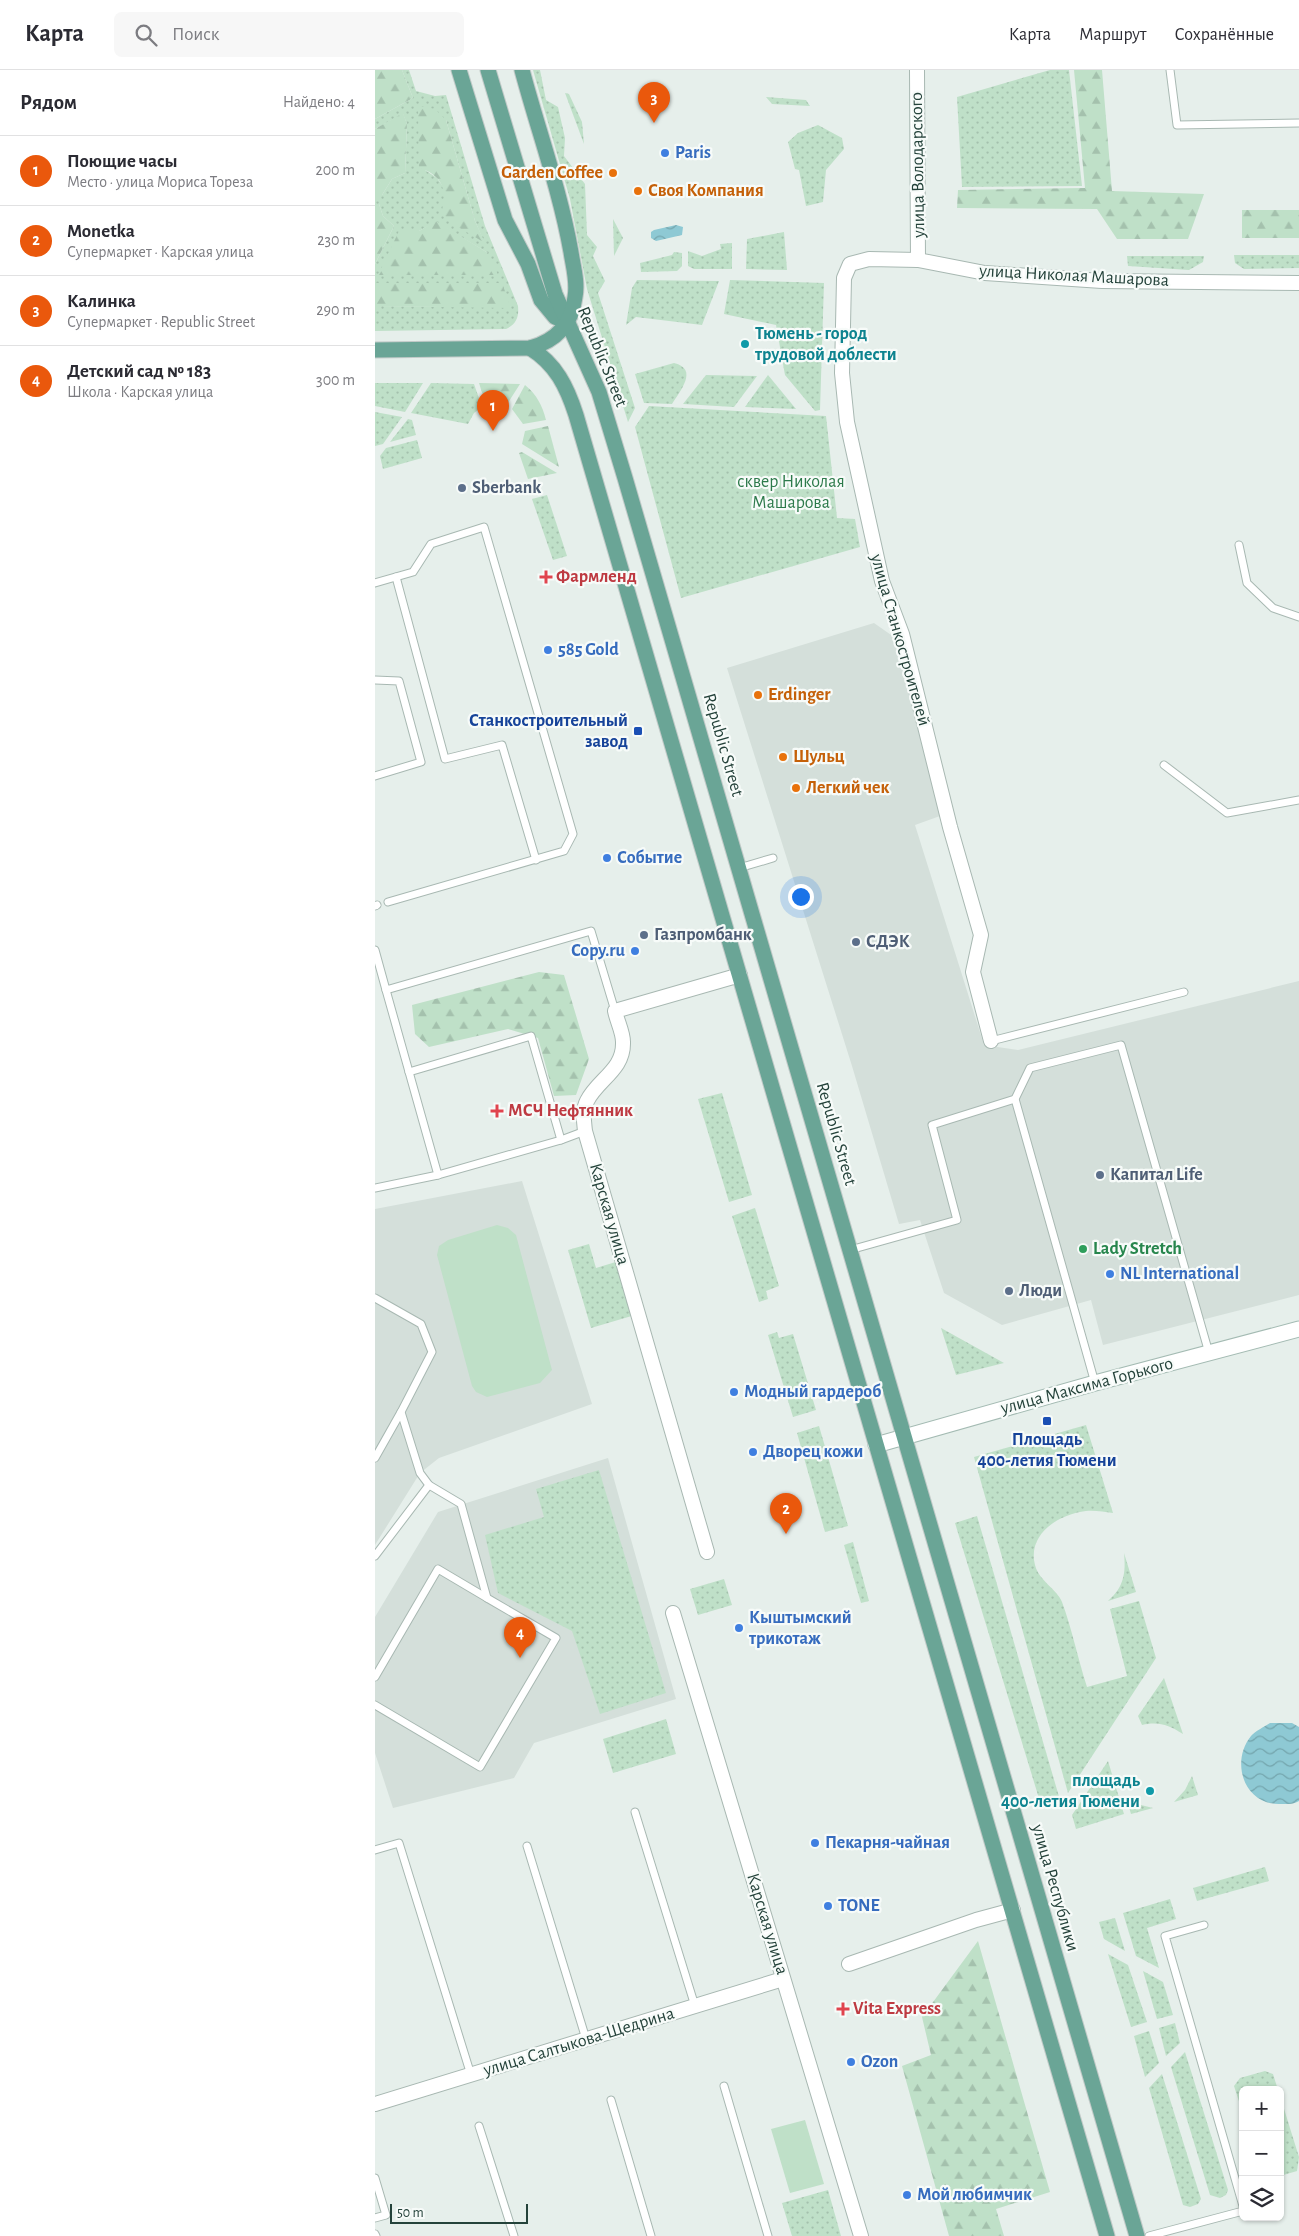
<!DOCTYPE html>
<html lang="ru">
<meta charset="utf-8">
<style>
body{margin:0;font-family:"Alegreya Sans",sans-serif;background:#f7f7f7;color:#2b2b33}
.controls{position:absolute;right:15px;bottom:15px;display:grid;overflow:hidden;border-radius:8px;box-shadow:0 1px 4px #0004}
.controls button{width:45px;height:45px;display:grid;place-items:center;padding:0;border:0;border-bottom:1px solid #e1e1e2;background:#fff;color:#2b2b33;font:25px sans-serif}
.scale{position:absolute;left:15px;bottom:12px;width:138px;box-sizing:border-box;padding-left:5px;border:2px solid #24423a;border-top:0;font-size:14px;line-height:18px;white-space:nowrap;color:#24423a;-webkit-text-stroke:4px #f7fbf9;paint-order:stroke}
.you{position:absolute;left:425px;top:826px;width:18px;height:18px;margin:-12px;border:4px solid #fff;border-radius:50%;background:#1a73e8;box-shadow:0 0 0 8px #1a73e833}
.badge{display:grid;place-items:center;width:32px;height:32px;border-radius:50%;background:#ea580c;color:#fff;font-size:16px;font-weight:700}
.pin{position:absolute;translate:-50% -41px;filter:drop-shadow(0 1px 2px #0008)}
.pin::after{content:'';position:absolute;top:26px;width:18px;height:15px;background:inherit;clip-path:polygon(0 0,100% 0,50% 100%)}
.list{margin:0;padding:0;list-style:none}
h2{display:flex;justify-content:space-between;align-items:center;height:65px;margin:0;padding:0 20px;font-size:21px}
h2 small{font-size:16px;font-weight:400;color:#7c7c81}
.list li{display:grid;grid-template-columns:32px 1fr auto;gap:15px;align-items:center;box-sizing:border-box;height:70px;padding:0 20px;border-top:1px solid #e1e1e2}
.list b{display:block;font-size:19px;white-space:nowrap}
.list p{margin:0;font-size:16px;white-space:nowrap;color:#7c7c81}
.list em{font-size:16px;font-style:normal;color:#7c7c81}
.icon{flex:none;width:28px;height:28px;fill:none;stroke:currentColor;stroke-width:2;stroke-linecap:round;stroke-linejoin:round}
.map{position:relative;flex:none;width:924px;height:2166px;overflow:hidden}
header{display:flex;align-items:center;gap:30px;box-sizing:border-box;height:70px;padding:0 25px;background:#fff;border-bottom:1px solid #e1e1e2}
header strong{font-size:24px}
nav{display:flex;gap:28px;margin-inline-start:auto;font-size:18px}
.search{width:350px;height:45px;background:#f7f7f7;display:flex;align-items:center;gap:12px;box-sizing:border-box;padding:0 18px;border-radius:8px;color:#7c7c81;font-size:19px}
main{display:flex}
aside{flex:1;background:#fff}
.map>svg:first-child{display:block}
</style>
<header>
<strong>Карта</strong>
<div class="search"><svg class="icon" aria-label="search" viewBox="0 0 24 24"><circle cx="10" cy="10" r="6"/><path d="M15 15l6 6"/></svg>Поиск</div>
<nav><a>Карта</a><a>Маршрут</a><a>Сохранённые</a></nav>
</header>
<main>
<aside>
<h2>Рядом<small>Найдено: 4</small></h2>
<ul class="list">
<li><span class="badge">1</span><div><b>Поющие часы</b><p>Место · улица Мориса Тореза</p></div><em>200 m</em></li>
<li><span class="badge">2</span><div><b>Monetka</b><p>Супермаркет · Карская улица</p></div><em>230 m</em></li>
<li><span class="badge">3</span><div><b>Калинка</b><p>Супермаркет · Republic Street</p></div><em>290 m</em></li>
<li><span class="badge">4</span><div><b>Детский сад № 183</b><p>Школа · Карская улица</p></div><em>300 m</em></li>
</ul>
</aside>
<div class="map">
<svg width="924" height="2166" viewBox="0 0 924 2166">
<defs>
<pattern id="green-dots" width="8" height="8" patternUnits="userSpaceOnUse" patternTransform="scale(1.25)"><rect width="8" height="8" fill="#bfe0c8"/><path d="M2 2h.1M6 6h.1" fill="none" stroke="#a4c1ad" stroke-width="1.8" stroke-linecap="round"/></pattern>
<pattern id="forest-firs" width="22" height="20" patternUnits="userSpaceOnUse" patternTransform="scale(1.25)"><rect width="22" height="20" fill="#bfe0c8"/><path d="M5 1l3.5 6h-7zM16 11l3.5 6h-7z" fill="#a4c1ad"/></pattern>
<pattern id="water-waves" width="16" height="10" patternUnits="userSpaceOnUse" patternTransform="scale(1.25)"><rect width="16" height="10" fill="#8ec9d4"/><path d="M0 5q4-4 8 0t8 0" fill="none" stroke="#74a5ad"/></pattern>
</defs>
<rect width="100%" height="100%" fill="#e6efeb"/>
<g fill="#d4dfda">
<path d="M499 553 519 567 565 746 540 755 609 975 643 980 924 911V1225L728 1275 716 1230 627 1255 569 1223 545 1150 524 1154 477 996 352 598Z"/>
<path d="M147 1111 217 1334 64 1388 45 1403 0 1475V1139Z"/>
<path d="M233 1388 301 1629 159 1673 139 1708 18 1738 0 1683V1547L63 1442Z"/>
</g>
<g fill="url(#green-dots)" fill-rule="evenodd">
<path d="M27 0H34L41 21 60 26 71 25 110 156 143 236C144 246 142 254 131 259L0 261V236L136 237 1 213 0 215V194L19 156 8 146 4 134H0V125H7L17 109 30 103 32 54 28 44 0 59V49L38 28ZM71 50 100 151 109 172 70 130 69 118 62 108 50 100ZM61 152 113 183 24 162 44 161Z"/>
<path d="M158 0H165L171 30 183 37 190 68 189 86 210 114 212 165 222 177 218 186 230 211 223 223 260 338 253 352 212 219 195 129Z"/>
<path d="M675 0H694L707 116 587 117 582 27Z"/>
<path d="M190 23 194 24 207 52 209 74Z"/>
<path d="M391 27 431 30 435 36 397 34Z"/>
<path d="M443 55 467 68 469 79 451 100 448 132 431 136 424 100 420 99 413 72 423 63Z"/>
<path d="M238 149 248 168 239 186Z"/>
<path d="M409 162 412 200 371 199 372 169Z"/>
<path d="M357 173V199H319L313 196V181L327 186 346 179 345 174Z"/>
<path d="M299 182 307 183V196L302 201 266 202 265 193 297 185Z"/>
<path d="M859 185H924V198L869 199 860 193Z"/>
<path d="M752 186H829L828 192 814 200 753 196Z"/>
<path d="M262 210 344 211 327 255 261 247 251 255 257 218Z"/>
<path d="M355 210 449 213 445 340 440 341 410 305 401 255 349 244Z"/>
<path d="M299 293C324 299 305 321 297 334L269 333 260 304Z"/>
<path d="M331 305 382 306 359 337 308 334Z"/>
<path d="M393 305 421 339 370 337Z"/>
<path d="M0 313H48L30 342 0 336Z"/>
<path d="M56 313 99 314 107 337 99 343 93 354 36 343Z"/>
<path d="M274 336 451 346 462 448 480 449 485 477 306 528 260 357Z"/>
<path d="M0 342 27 347 8 374 0 376Z"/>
<path d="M33 349 37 350 41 365 15 372Z"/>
<path d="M42 370 47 388 8 399 5 386 11 378Z"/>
<path d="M172 425 192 486 178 490 157 429Z"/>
<path d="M347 1023 377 1125 354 1132 323 1029Z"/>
<path d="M380 1138 404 1216 391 1221 393 1229 384 1232 357 1146Z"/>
<path d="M214 1174 221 1198 244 1191 260 1245 216 1258 193 1180Z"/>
<path d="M566 1258 629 1293 581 1305Z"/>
<path d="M402 1262 404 1268 418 1264 441 1340 418 1347 393 1265Z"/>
<path d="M711 1355 738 1443C729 1442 720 1440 711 1441 684 1444 652 1464 660 1495 664 1511 682 1519 687 1532 697 1559 703 1589 712 1617L752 1606 735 1539 764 1531 781 1588 693 1723 599 1387Z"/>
<path d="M444 1356 473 1456 450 1462 422 1363Z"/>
<path d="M224 1400 291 1623 225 1644 197 1561 123 1523 110 1465 169 1447 161 1419Z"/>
<path d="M602 1446 685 1730 666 1735 580 1453Z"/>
<path d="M478 1472 494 1531 486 1533 469 1475Z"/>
<path d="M749 1483 761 1522 733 1531C749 1517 751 1503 749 1483Z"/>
<path d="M349 1509 357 1535 323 1545 315 1519Z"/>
<path d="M789 1608 808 1664C794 1655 783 1651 767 1655L763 1646Z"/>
<path d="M291 1649 301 1684 238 1703 228 1669Z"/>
<path d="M733 1691 749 1744 701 1759 697 1745Z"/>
<path d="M817 1706 823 1725 799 1732 810 1720Z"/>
<path d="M751 1727 766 1735 778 1738 756 1744Z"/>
<path d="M890 1797 894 1811 822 1831 818 1818Z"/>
<path d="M795 1829 801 1849 772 1858 784 1898 761 1886 748 1843Z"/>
<path d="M740 1848 750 1881 729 1869 724 1852Z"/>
<path d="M733 1884 753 1895 772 1952 756 1957Z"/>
<path d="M768 1901 788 1912 798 1945 782 1949Z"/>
<path d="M800 1953 805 1973 791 1986 784 1958Z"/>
<path d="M774 1961 784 1993 770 2007 759 1966Z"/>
<path d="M810 1982 853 2120 851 2125 845 2128 835 2125 796 1997Z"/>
<path d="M890 2001 898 2004 903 2020H868V2044L859 2016 865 2008Z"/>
<path d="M787 2004 826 2129 823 2134 815 2137 808 2135 774 2018Z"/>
<path d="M905 2026 924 2087 922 2101 905 2106Z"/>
<path d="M453 2120 466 2166H417L407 2133Z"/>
</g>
<g fill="url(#forest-firs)">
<path d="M0 0H27L38 28 0 49Z"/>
<path d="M699 0H727L737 121 829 124 813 169H742L722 139 582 138 583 120 710 118Z"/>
<path d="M43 36 60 39 71 50 100 151 110 173 78 154 66 144C73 121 68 105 44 98Z"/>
<path d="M28 43 32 54 30 103 17 109 7 125H0V59Z"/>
<path d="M0 134H4L8 146 19 156 0 194Z"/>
<rect x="867" y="140" width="57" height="28"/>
<path d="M61 151 113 183 123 205H3L24 161H44Z"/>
<path d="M0 213H127L136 238 0 236Z"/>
<path d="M104 313 145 314 131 336 118 333 111 335Z"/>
<path d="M150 315C162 325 167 335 171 350L148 354 137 339Z"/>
<path d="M173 356 184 397 147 374 150 361Z"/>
<path d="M147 382 182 403 153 409 144 383Z"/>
<path d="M164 902 189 905 214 989 201 1025 179 1026 163 968 133 959 54 977 40 964 37 935Z"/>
<path d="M603 1871 675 2122 621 2139 629 2166H574L527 1996 556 1985 547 1947Z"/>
</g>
<g fill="#bfe0c8">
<path d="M122 1155 133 1158 141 1165 177 1300 165 1313 112 1327 101 1322 97 1316 62 1185 64 1176 73 1170Z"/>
<path d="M430 2050 449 2114 415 2123 396 2059Z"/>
</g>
<g fill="url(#water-waves)">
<path d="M301 155 308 157 307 165 281 171 276 168V162L279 160Z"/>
<path d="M895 1653H917L924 1657V1731C918 1735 912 1734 905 1734 869 1735 855 1692 876 1666 880 1661 889 1657 895 1653Z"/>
</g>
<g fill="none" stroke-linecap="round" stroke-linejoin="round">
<g stroke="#a8b8b2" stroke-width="9">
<g id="lane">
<path d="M795 0 802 55 924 53"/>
<path d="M864 475 872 513 898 538 924 547"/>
<path d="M21 507 70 689 127 675 161 790"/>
<path d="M0 513 38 502 56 474 109 457 198 764 189 781 13 832"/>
<path d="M0 610 24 611 46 692 0 706"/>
<path d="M789 695 852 743 924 730"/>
<path d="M364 798 398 788"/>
<path d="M0 836 2 835"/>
<path d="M0 880 11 920 216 861 240 941"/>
<path d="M11 920 63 1105 186 1070 210 1061"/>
<path d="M616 971 809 922"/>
<path d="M34 1002 156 966 186 1070"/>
<path d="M640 1029 720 1313"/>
<path d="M0 1118 63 1105"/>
<path d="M475 1180 582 1150 557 1055 640 1029 655 998 746 975 834 1283"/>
<path d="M0 1228 46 1254 57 1282 26 1342 45 1403 54 1415 0 1486"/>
<path d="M0 1388 26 1342"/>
<path d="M0 1607 63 1499 112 1528"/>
<path d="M0 1635 105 1697 181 1568 112 1528 86 1434 54 1415"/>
<path d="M260 1742 320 1936"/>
<path d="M152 1776 211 1969"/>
<path d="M0 1780 24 1773 96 2005"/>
<path d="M829 1855 790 1866 868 2136"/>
<path d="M349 2016 393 2166"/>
<path d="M236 2030 276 2166"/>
<path d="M104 2056 139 2166"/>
<path d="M0 2108 11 2145 0 2148"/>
<path d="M0 2164 1 2166"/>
<path d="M774 2166 868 2141"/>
</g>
</g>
<g stroke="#a8b8b2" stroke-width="16">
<g id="street">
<path d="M542 0 543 190"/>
<path d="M616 971 598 902 606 865 575 757 527 564 507 511 472 352 467 303 469 208 475 194 494 189 543 190 610 203 727 211 924 213"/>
<path d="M332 1482 210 1061C209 1051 207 1041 212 1031 223 1009 249 1000 248 972 248 962 242 951 240 941L365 905"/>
<path d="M298 1543 486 2166"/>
<path d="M474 1894 601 1850 638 1840"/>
<path d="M0 2034 408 1909"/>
</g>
</g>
<g stroke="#a4bbb3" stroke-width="17">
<path id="secondary" d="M501 1375 720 1313 924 1259"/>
</g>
<g stroke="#c2cac8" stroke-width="17">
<g id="primary">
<path d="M84 0 130 150 153 194 166 230 180 247 192 252"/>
<path d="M113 0 180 224 224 322 250 408 762 2166"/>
<path d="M155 278C181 294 192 317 201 345L732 2166"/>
<path d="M0 280 155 278C181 271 197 254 200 227 203 212 198 196 196 182 185 120 163 60 147 0"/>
</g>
</g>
<use href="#lane" stroke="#fff" stroke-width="7"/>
<use href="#street" stroke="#fff" stroke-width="14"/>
<use href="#secondary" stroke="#fff" stroke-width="15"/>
<use href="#primary" stroke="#6aa596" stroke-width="15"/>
</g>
<g fill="#3f7fe0" stroke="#f7fbf9" stroke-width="2">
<circle cx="290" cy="83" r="5"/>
<circle cx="173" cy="580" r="5"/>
<circle cx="232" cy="788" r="5"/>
<circle cx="260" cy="881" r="5"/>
<circle cx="735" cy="1204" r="5"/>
<circle cx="359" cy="1322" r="5"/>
<circle cx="378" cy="1382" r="5"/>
<circle cx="364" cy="1558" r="5"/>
<circle cx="440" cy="1773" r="5"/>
<circle cx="453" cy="1836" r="5"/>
<circle cx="476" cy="1992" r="5"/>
<circle cx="532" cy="2125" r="5"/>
</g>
<g fill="#e8710a" stroke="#f7fbf9" stroke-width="2">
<circle cx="238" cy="103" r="5"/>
<circle cx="263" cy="121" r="5"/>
<circle cx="383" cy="625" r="5"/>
<circle cx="408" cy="687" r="5"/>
<circle cx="421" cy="718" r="5"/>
</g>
<g fill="#0f9aa8" stroke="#f7fbf9" stroke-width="2">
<circle cx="370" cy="274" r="5"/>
<circle cx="775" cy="1721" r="5"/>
</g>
<g fill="#5c6f8a" stroke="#f7fbf9" stroke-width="2">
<circle cx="87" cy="418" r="5"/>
<circle cx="269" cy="865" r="5"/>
<circle cx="481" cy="872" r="5"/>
<circle cx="725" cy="1105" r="5"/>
<circle cx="634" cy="1221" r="5"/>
</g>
<g fill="#e0444e" stroke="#f7fbf9" stroke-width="2">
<path d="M168.5 499.5h5v5h5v5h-5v5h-5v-5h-5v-5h5z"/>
<path d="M119.5 1033.5h5v5h5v5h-5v5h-5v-5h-5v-5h5z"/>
<path d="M465.5 1931.5h5v5h5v5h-5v5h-5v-5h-5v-5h5z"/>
</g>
<g fill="#1a4fb4" stroke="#f7fbf9" stroke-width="2">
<rect x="258" y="656" width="10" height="10" rx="2.5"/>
<rect x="667" y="1346" width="10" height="10" rx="2.5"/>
</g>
<circle fill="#2e9e5b" stroke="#f7fbf9" stroke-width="2" cx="708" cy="1179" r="5"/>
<g text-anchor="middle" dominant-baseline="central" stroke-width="4.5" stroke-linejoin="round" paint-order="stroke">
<g font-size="18" font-weight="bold" fill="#366cbe" stroke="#f7fbf9" text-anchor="start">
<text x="300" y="83">Paris</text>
<text x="183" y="580">585 Gold</text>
<text x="242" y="788">Событие</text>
<text x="250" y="881" text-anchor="end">Copy.ru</text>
<text x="745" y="1204">NL International</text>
<text x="369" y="1322">Модный гардероб</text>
<text x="388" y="1382">Дворец кожи</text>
<text x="374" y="1548">Кыштымский<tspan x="374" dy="21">трикотаж</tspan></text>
<text x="450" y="1773">Пекарня-чайная</text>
<text x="463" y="1836">TONE</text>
<text x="486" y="1992">Ozon</text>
<text x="542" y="2125">Мой любимчик</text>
</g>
<g font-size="18" fill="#24423a" stroke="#f7fbf9">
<text transform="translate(543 95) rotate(-91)">улица Володарского</text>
<text transform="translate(699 206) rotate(3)">улица Николая Машарова</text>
<text transform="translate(227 287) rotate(68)">Republic Street</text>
<text transform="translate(525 570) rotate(74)">улица Станкостроителей</text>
<text transform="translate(348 675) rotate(74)">Republic Street</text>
<text transform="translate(461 1064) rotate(74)">Republic Street</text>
<text transform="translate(234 1144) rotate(74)">Карская улица</text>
<text transform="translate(712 1316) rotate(-15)">улица Максима Горького</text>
<text transform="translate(680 1818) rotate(74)">улица Республики</text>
<text transform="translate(392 1854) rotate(73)">Карская улица</text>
<text transform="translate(204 1972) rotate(-17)">улица Салтыкова-Щедрина</text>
</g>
<g font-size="18" font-weight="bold" fill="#c56008" stroke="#f7fbf9" text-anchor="start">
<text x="228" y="103" text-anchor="end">Garden Coffee</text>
<text x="273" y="121">Своя Компания</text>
<text x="393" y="625">Erdinger</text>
<text x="418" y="687">Шульц</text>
<text x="431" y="718">Легкий чек</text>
</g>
<g font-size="18" font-weight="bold" fill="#0d838f" stroke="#f7fbf9" text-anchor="start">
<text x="380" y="264">Тюмень - город<tspan x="380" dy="21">трудовой доблести</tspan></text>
<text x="765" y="1711" text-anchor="end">площадь<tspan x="765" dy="21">400-летия Тюмени</tspan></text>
</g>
<g font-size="18" fill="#2d7a4b" stroke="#f7fbf9">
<text x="416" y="412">сквер Николая<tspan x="416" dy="21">Машарова</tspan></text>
</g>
<g font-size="18" font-weight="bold" fill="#4e5e75" stroke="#f7fbf9" text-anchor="start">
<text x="97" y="418">Sberbank</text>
<text x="279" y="865">Газпромбанк</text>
<text x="491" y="872">СДЭК</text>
<text x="735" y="1105">Капитал Life</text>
<text x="644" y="1221">Люди</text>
</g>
<g font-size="18" font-weight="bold" fill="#be3a42" stroke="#f7fbf9" text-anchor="start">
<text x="181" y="507">Фармленд</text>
<text x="133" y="1041">МСЧ Нефтянник</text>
<text x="478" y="1939">Vita Express</text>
</g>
<g font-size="18" font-weight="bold" fill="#164399" stroke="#f7fbf9" text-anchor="end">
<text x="253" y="651">Станкостроительный<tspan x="253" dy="21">завод</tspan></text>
<text x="672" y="1370" text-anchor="middle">Площадь<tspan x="672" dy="21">400-летия Тюмени</tspan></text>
</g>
<g font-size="18" font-weight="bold" fill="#27864d" stroke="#f7fbf9" text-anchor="start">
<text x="718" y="1179">Lady Stretch</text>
</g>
</g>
</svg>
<div class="controls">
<button>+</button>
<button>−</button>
<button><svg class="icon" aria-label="layers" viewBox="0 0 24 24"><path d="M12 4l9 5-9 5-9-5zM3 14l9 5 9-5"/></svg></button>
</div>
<div class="scale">50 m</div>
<div class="you"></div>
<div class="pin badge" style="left:118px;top:361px">1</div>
<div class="pin badge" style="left:411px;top:1464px">2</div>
<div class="pin badge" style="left:279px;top:53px">3</div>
<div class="pin badge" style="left:145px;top:1588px">4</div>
</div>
</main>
